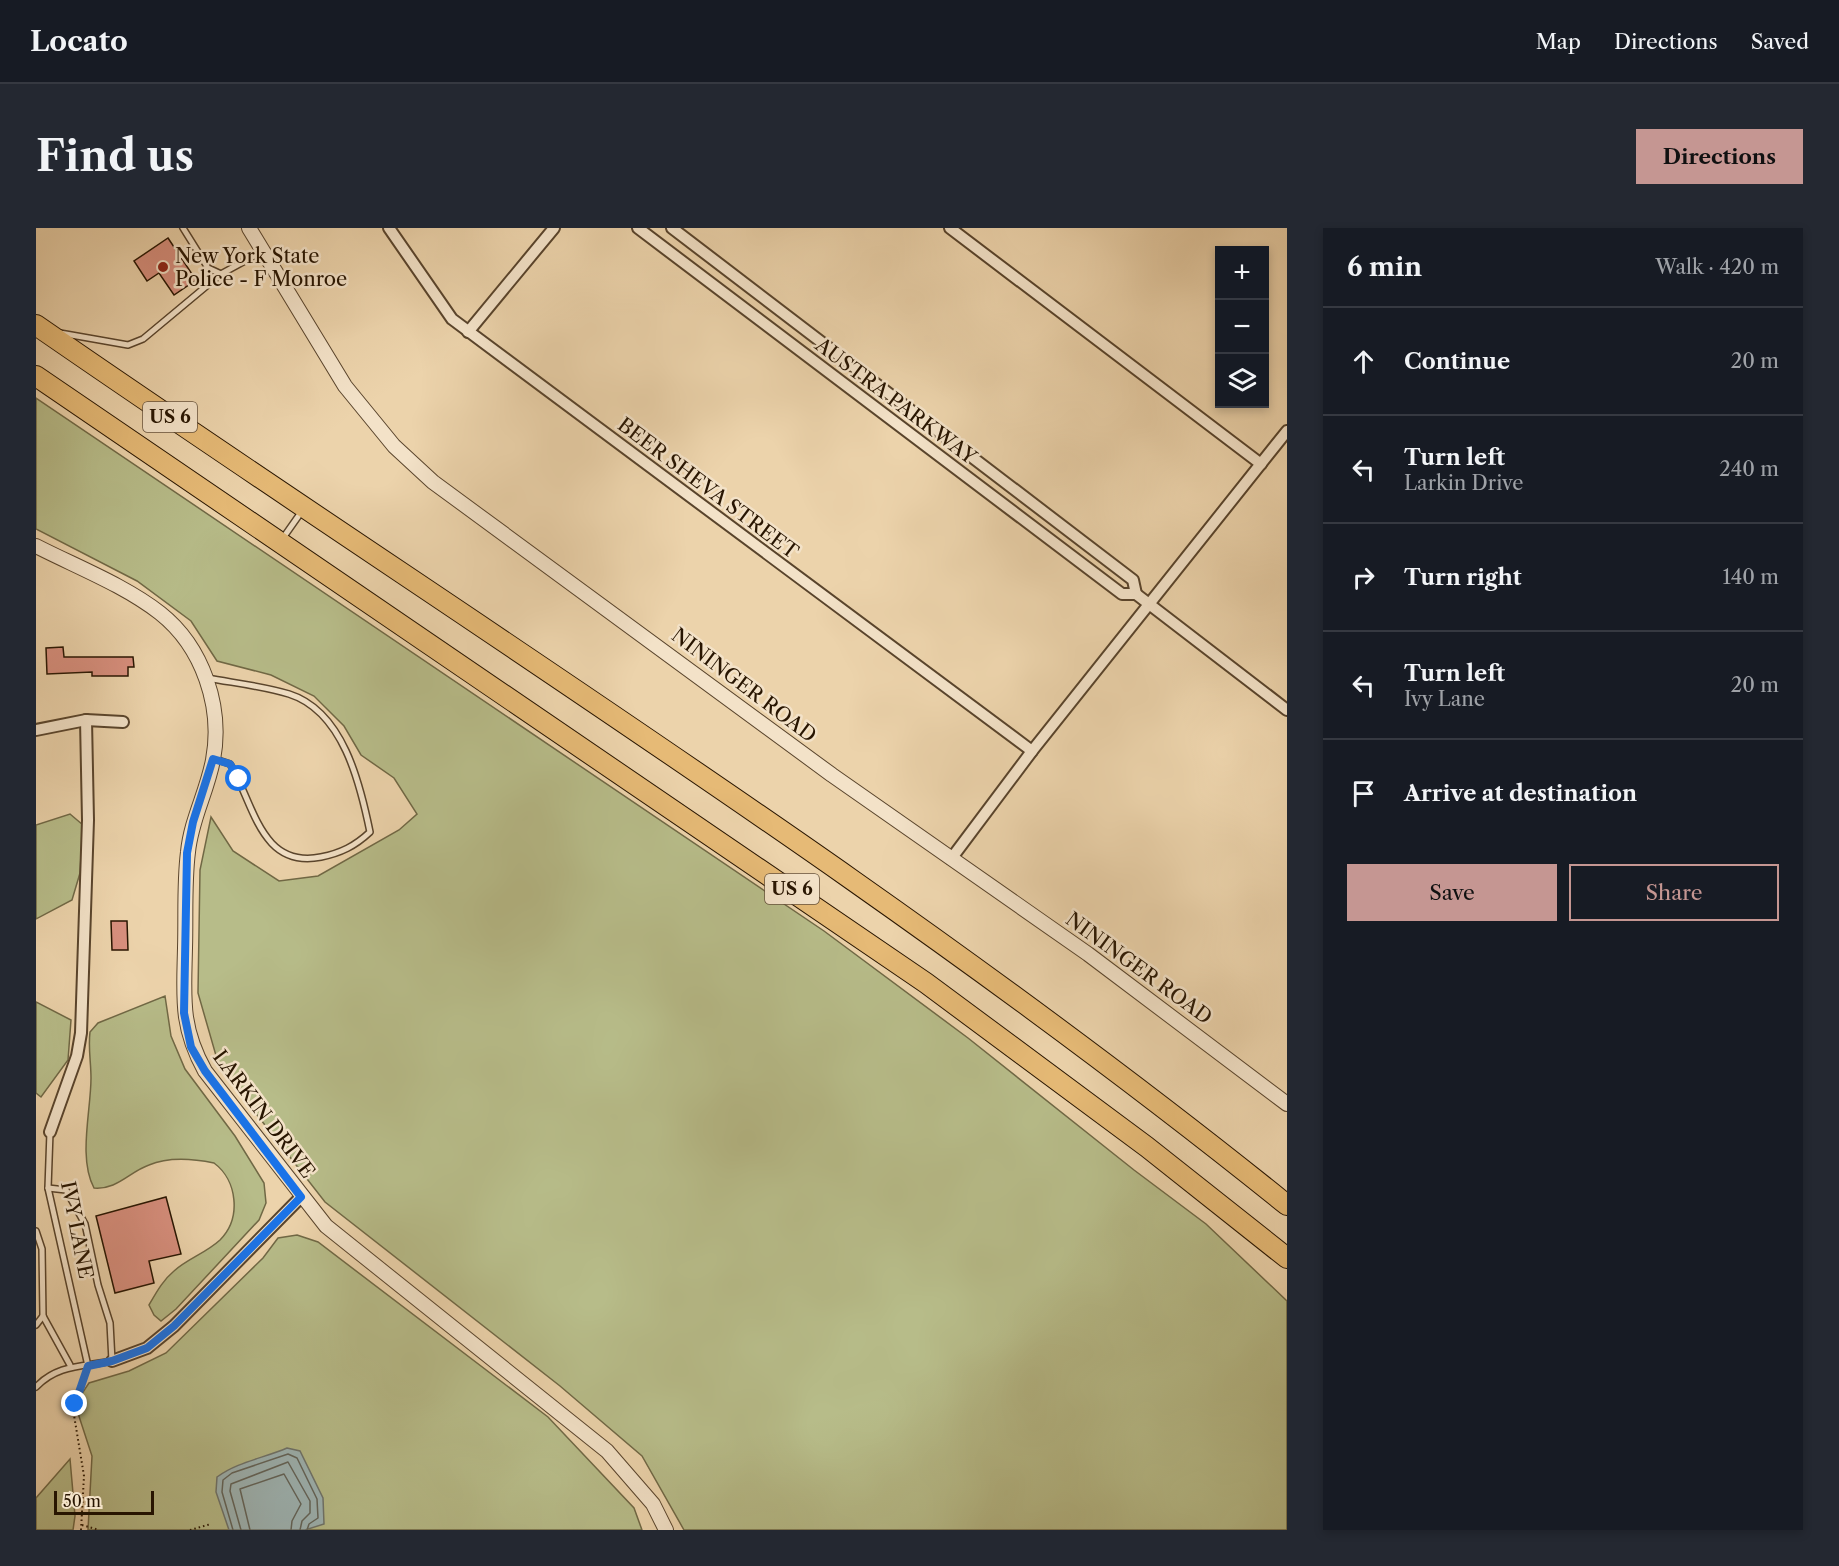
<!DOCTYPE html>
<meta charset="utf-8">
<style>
body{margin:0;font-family:"Libre Caslon Text",serif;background:#242831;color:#f1f3f6}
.controls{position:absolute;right:18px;top:18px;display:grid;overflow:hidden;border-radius:0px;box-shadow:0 3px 9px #0003}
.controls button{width:54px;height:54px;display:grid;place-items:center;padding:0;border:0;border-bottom:2px solid #363941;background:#171b24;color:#f1f3f6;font:30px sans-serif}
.scale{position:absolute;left:18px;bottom:15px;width:100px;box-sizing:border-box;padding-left:6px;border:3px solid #281501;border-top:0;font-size:16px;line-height:21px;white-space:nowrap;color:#281501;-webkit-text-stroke:4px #f3e2c8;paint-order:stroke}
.stop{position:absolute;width:18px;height:18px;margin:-14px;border:4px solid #1a73e8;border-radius:50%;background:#fff}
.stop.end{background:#1a73e8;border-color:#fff;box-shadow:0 2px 6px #0008}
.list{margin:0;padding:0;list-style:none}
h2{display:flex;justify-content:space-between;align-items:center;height:78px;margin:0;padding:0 24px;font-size:26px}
h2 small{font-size:20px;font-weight:400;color:#9ea1a6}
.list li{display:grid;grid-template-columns:39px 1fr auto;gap:18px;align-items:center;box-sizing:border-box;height:108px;padding:0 24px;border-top:2px solid #363941}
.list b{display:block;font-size:22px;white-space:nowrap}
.list p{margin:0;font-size:20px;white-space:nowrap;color:#9ea1a6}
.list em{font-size:20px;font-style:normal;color:#9ea1a6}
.actions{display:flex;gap:12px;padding:18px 24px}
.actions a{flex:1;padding:14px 0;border:2px solid #c59692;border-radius:0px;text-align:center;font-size:21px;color:#c59692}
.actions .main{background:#c59692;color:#111}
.icon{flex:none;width:33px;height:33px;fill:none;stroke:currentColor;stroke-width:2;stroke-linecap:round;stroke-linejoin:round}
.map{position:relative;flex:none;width:1251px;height:1302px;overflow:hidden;border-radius:0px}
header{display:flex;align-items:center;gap:36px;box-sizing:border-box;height:84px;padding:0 30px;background:#171b24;border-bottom:2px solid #363941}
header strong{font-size:28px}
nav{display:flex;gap:33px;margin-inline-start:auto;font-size:21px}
.intro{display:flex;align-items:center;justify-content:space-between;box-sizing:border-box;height:144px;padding:0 36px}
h1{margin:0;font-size:42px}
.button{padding:15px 27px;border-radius:0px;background:#c59692;color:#111;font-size:21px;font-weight:700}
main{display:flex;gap:36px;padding:0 36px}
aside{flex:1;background:#171b24;border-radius:0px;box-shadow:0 3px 9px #0003}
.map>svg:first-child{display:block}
</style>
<header>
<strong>Locato</strong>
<nav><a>Map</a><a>Directions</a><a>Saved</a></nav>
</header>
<div class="intro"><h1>Find us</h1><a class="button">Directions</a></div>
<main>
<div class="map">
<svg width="1251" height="1302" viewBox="0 0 1251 1302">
<rect width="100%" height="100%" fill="#ecd3ab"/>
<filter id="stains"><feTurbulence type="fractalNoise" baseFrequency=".00333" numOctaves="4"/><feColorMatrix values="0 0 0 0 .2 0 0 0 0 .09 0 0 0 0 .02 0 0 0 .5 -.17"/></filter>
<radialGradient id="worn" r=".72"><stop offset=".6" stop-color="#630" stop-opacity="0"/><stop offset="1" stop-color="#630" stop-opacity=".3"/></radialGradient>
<g fill="#b7bc89" stroke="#706845" stroke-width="1.5">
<path d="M0 170 788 703 932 810 1098 942 1170 996 1251 1073V1302H648L606 1228 524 1158 289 974 183 838 162 765 164 642 175 589 197 623 243 653 282 648 363 602 381 586 358 550 325 527 308 498 278 468 235 447 181 433 155 393 101 353 0 301Z"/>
<path d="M34 586 47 597 44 645 36 672 0 691V597Z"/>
<path d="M129 768 135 808 149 841 199 908 228 955 230 975 223 992 140 1081 125 1093 118 1087 113 1077C120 1065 127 1052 138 1043 151 1031 170 1025 184 1012 206 990 201 952 178 935 158 931 132 929 113 937 93 944 81 962 58 960 42 930 55 883 55 850 55 834 52 820 54 804L62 795Z"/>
<path d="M0 774 35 792 32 832 5 869 0 865Z"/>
<path d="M261 1007 282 1014 512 1189 598 1280 606 1302H52L56 1228 39 1176 53 1155 93 1143 130 1125 227 1030 242 1010Z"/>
<path d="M34 1231 39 1288 37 1302H0V1270Z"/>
</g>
<path fill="#9eb5b5" stroke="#6f756d" stroke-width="1.5" d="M251 1220 264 1223 287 1270 288 1296 269 1302H193L180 1264 181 1249C201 1234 228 1230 251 1220Z"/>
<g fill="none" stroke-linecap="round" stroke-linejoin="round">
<g stroke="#63655b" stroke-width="1.5">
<path d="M197 1302 186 1264 187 1252 196 1245 252 1226 261 1230 281 1271 282 1290 273 1296 271 1302"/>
<path d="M205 1302 194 1263 195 1256 252 1234 274 1273V1285L266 1293 264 1302"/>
<path d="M214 1302 204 1261 248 1246 265 1276 256 1293 255 1302"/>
</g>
</g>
<g fill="#d88f7e" stroke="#281501" stroke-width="1.5">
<path d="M132 10 160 52 138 67 123 45 111 53 98 33Z"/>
<path d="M27 419 28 429H97L98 439H92V448H56V444L11 446 10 420Z"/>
<path d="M75 693H91L92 722H76Z"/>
<path d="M130 969 145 1026 113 1033 118 1055 79 1065 60 988Z"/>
</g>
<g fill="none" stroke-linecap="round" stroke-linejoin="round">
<g stroke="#59442c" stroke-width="8">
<g id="service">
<path d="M147 0 172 40 185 46 227 23"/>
<path d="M24 105 92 117 107 111 185 46"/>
<path d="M247 310 266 283"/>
<path d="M171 450C198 455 227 458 253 466 307 483 324 555 334 604 319 618 305 625 285 629 224 641 218 575 194 536L179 531"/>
<path d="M14 904 12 960 52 1138"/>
<path d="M0 1003 6 1021 7 1088 34 1137"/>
<path d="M0 1097 7 1088"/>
<path d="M0 1159C22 1136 47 1139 76 1133L74 1095 62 1057 49 996 30 962 12 960"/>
</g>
</g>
<g stroke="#59442c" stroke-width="14">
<g id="minor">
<path d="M353 0 416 91 996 523"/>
<path d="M602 0 1086 366H1100L1251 482"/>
<path d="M636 0 1097 352 1100 366"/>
<path d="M914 0 1225 236"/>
<path d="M432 104 518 0"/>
<path d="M0 502 50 492 87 494"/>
<path d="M915 631 996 523 1251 203"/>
<path d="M14 904 41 828 45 805 52 592 50 492"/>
<path d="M76 1133 111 1120 138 1098 265 969"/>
</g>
</g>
<g stroke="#59442c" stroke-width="16">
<g id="tertiary">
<path d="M213 0 309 158 358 218 397 254 796 547 1052 726 1251 876"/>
<path d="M0 318C41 339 88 357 124 385 167 419 187 479 177 532 171 564 155 592 152 624 148 655 150 688 149 720 148 769 144 798 169 843L290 998 571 1223 617 1276 630 1302"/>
</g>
</g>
<g stroke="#281501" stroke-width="22">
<g id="motorway">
<path d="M0 97C419 387 854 657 1251 977"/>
<path d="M0 148 890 755 1111 919 1251 1030"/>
</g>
</g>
<g stroke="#281501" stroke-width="2" stroke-dasharray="1.5 3" stroke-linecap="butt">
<path d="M46 1297 63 1302"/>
<path d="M45 1302 48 1248 37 1181 49 1146"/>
<path d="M154 1302 175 1296"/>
</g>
<use href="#service" stroke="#f3e2c8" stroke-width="5"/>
<use href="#minor" stroke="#f3e2c8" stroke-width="10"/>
<use href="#tertiary" stroke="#f3e2c8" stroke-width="14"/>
<use href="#motorway" stroke="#e6ba76" stroke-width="20"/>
</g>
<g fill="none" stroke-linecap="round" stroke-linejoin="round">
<path stroke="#1a73e8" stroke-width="8" d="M39 1176 52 1138 76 1133 111 1120 138 1098 265 969 169 843 155 819 148 785 151 625 157 594 177 531 194 536 203 551"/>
</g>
<circle fill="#8f2418" stroke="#f3e2c8" stroke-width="2" cx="127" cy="39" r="6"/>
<g text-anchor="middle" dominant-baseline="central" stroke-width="5" stroke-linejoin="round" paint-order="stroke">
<g fill="#f3e2c8" stroke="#65523d" stroke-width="1.5">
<rect x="107" y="174" width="54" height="30" rx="4.5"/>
<rect x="729" y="646" width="54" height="30" rx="4.5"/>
</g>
<g font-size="18" font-weight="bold" fill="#281501">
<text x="134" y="189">US 6</text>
<text x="756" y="661">US 6</text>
</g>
<g font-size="20" fill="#281501" stroke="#f3e2c8" text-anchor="start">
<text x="139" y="28">New York State<tspan x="139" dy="23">Police - F Monroe</tspan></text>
</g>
<g font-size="20" fill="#281501" stroke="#f3e2c8">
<text transform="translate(860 173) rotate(37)">AUSTRA PARKWAY</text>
<text transform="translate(672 260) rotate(37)">BEER SHEVA STREET</text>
<text transform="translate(708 457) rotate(37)">NININGER ROAD</text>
<text transform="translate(1103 740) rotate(36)">NININGER ROAD</text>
<text transform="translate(228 886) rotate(53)">LARKIN DRIVE</text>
<text transform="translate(41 1002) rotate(79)">IVY LANE</text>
</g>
</g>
<rect width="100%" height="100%" filter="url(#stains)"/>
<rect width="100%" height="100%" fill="url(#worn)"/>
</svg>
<div class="controls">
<button>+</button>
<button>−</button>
<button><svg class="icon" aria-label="layers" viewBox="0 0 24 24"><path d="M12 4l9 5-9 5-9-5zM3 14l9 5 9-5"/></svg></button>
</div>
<div class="scale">50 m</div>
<div class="stop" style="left:203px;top:551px"></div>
<div class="stop end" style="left:39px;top:1176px"></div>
</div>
<aside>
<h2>6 min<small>Walk · 420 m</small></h2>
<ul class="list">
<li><svg class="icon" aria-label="ahead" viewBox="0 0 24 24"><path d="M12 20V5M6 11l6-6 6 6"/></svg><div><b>Continue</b></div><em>20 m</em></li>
<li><svg class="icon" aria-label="left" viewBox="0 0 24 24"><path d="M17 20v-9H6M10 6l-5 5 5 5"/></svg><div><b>Turn left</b><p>Larkin Drive</p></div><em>240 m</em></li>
<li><svg class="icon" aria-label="right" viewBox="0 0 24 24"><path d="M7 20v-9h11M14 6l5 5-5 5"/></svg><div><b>Turn right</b></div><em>140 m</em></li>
<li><svg class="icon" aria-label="left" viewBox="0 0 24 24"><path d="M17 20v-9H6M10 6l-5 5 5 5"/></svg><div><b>Turn left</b><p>Ivy Lane</p></div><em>20 m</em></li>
<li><svg class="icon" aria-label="arrive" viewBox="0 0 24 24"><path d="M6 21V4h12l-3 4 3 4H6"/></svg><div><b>Arrive at destination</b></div></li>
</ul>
<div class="actions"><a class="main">Save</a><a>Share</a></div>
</aside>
</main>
